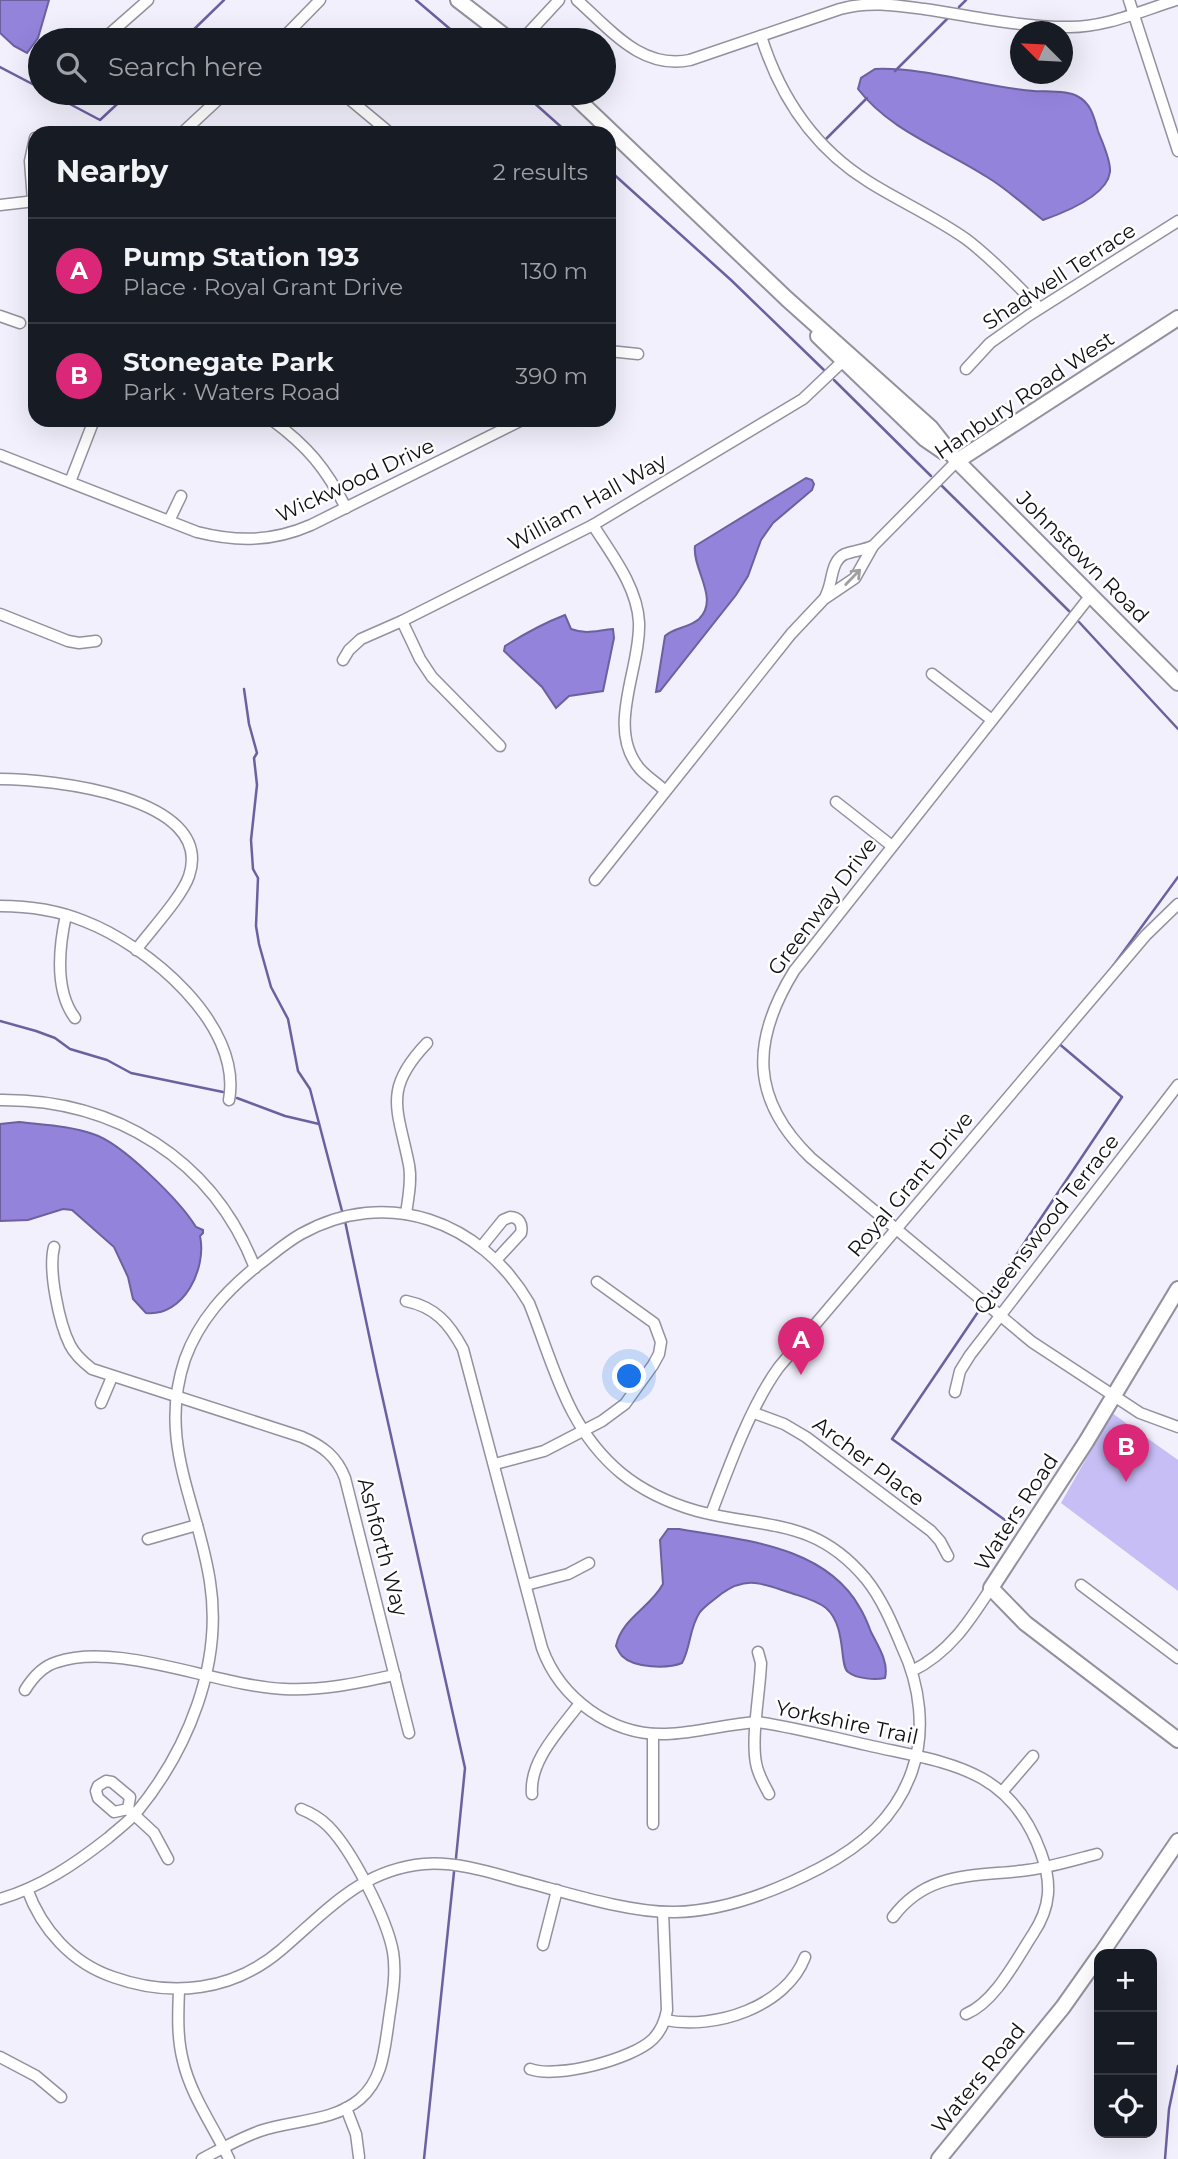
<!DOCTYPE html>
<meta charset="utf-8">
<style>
body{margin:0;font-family:Montserrat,sans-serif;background:#242831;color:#f1f3f6}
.controls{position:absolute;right:21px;bottom:21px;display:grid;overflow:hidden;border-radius:14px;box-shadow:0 7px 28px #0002}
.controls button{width:63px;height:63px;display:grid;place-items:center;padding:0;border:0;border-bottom:2px solid #363941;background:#171b24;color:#f1f3f6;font:35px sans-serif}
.compass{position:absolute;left:1010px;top:21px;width:63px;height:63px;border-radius:50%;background:#171b24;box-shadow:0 7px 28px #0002;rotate:294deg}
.you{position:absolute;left:630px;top:1377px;width:24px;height:24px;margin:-18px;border:5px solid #fff;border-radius:50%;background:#1a73e8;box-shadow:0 0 0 10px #1a73e833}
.badge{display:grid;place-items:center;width:46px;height:46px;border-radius:50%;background:#db2777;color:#fff;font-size:23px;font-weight:700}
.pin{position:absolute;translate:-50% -58px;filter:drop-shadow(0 2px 4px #0008)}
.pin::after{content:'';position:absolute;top:37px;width:24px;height:21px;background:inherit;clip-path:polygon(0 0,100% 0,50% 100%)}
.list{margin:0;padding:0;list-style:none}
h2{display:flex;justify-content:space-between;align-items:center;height:91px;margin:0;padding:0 28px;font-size:30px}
h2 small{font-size:23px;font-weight:400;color:#9ea1a6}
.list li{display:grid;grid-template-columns:46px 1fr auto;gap:21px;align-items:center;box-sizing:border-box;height:105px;padding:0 28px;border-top:2px solid #363941}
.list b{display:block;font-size:26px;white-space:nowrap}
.list p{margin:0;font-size:23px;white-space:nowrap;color:#9ea1a6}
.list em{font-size:23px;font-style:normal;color:#9ea1a6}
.icon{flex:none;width:38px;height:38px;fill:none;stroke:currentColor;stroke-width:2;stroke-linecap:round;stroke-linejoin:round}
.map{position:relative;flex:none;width:1178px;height:2159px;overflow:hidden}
.search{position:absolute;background:#171b24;box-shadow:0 7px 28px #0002;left:28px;top:28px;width:588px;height:77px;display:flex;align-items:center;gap:18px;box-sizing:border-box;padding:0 24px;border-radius:38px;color:#9ea1a6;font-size:26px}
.panel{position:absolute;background:#171b24;box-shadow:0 7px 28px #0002;left:28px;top:126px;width:588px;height:301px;border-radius:21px}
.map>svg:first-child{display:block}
</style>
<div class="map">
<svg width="1178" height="2159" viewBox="0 0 1178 2159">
<rect width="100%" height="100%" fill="#f1f0fc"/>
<path fill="#c6bef5" d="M1112 1413 1178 1460V1591L1061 1503Z"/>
<g fill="#9383db" stroke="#6c609f" stroke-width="2">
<path d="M0 0H49L38 38 27 53 14 46 0 33Z"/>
<path d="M875 69C928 67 982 87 1034 91 1046 92 1066 90 1077 96 1091 103 1094 117 1098 131 1102 142 1111 160 1110 172 1107 196 1063 213 1043 220 1025 206 1007 189 987 177 944 149 890 131 858 89L861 78Z"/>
<path d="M806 478 812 480 814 484 812 490 773 523 761 540 748 576 736 595 660 691 656 692 665 636C675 627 689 628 699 619 720 599 692 569 695 546Z"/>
<path d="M565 615 571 629C587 635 598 630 613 629L614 638 603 691 569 696 556 708 542 687 504 651 505 646C524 634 544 623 565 615Z"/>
<path d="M19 1122C44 1125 70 1126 93 1134 122 1143 180 1201 196 1227L203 1230V1233L200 1236C207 1268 184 1317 146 1313L133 1299 128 1277 114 1247 72 1210 63 1209 28 1220 0 1221V1124Z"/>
<path d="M668 1529H679C741 1540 825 1545 860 1608 865 1616 868 1624 871 1632 878 1646 889 1662 885 1678 875 1680 857 1679 848 1672 839 1666 847 1626 826 1608 816 1600 803 1597 791 1593 763 1584 747 1575 721 1594 714 1600 706 1605 700 1612 689 1628 691 1647 682 1663 667 1669 634 1668 622 1656 619 1653 618 1650 616 1646 622 1618 650 1608 663 1584L660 1540Z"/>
</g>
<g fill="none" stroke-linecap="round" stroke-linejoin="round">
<g stroke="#6c609f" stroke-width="2.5">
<path d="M416 0 463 40"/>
<path d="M959 7 966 0"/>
<path d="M183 40 224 0"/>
<path d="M0 67 40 88"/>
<path d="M895 71 947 19"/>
<path d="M49 93 100 120 129 93"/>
<path d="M523 93 568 133"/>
<path d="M825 140 867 98"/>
<path d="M609 170 731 280 824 370"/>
<path d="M834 380 931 476"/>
<path d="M942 486 1069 611"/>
<path d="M1079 622 1178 729"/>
<path d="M244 689 249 724 257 753 254 758 257 785 251 840 253 869 258 878 256 926 259 944 271 987 288 1019 298 1071 310 1089 342 1211"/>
<path d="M1110 970 1178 877"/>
<path d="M0 1021 36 1031 55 1038 70 1049 107 1060 131 1073 223 1092"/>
<path d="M237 1098 285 1116 319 1124"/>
<path d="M345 1221 377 1373 465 1768 456 1858"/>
<path d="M988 1297 1122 1097 1057 1042"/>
<path d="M980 1309 892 1439 1012 1525"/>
<path d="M424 2159 454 1872"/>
<path d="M1165 2159 1169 2109 1178 2066"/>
</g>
<g stroke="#92919d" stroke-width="13">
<g id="street">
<path d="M577 0C610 29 641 70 690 60L840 9C869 1 895 5 924 9 972 16 1020 27 1067 27 1104 28 1141 11 1176 0"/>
<path d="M1129 0 1178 151"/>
<path d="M761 36C780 97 814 148 869 182 901 202 935 217 966 239 993 259 1016 285 1040 308"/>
<path d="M106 37 148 0"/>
<path d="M281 40 320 0"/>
<path d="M522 40 559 0"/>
<path d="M342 93 390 133"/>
<path d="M182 133 225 93"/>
<path d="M33 201 30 161 35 138"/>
<path d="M0 205 35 201"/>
<path d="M0 316 20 323"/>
<path d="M609 351 638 354"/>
<path d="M966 369 990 343 1028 316 1178 221"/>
<path d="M272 420C307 446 326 468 346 508"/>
<path d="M0 455 197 532C237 542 272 542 311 525L522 420"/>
<path d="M70 482 94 420"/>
<path d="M169 521 181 496"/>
<path d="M593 525C611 554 637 586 639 622 641 669 605 728 640 769 647 777 657 783 664 790"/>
<path d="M826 595C833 583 830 561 845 554 853 551 864 550 873 546"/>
<path d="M1091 595 794 971C751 1041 750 1099 811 1158L1032 1342 1140 1413 1178 1427"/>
<path d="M0 614 68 641 79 643 96 641"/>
<path d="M402 621 420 659 432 677 500 746"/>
<path d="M343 660 349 650 361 639 402 621 593 525 803 399 842 362"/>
<path d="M932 674 992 720"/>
<path d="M0 779C49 779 216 796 189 876 182 897 150 931 136 950"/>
<path d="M836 802 892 846"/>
<path d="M595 880 791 634 824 599 855 578 873 546 957 461"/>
<path d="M0 906C29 906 57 910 84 921 147 945 243 1024 229 1100"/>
<path d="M66 915C59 947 54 990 75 1018"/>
<path d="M0 1100C115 1099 213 1159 255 1268"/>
<path d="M406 1214C408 1198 412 1181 409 1165 398 1109 382 1090 427 1043"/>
<path d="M482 1246 503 1220 510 1217C519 1217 523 1224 521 1233L497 1259"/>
<path d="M54 1247C48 1270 59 1323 70 1345 75 1355 83 1362 92 1369L302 1437C323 1446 337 1457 345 1478L409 1733"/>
<path d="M406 1301C435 1307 449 1323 463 1349L542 1648C560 1698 611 1736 666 1734 697 1733 726 1724 757 1722 794 1727 830 1737 867 1745 945 1763 1010 1766 1041 1853 1052 1883 1051 1907 1033 1934 1016 1960 995 2002 966 2014"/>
<path d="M955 1392 960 1371 970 1355 1178 1085"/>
<path d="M101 1403 112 1377"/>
<path d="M754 1413 784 1424 806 1437 931 1531 940 1541 948 1556"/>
<path d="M495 1464 544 1451 602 1421 625 1404 653 1365 659 1354 661 1342 654 1323 597 1282"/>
<path d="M711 1514C728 1469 751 1405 779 1367L1146 935 1178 904"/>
<path d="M148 1539 197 1525"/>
<path d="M526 1585 568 1574 589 1563"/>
<path d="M1081 1585 1178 1658"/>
<path d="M758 1652 761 1663C760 1692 751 1736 756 1763 758 1775 764 1784 769 1794"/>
<path d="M912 1671C949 1653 969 1622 991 1588"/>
<path d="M25 1690C33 1677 43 1666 57 1662 118 1641 217 1686 284 1689 322 1691 358 1683 395 1675"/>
<path d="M1002 1792 1033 1756"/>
<path d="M532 1794C529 1760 561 1729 580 1703"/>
<path d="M128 1809 114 1812 98 1798 96 1791 98 1786 106 1781 112 1782 130 1797 128 1809 154 1833 168 1859"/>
<path d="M653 1824V1734"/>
<path d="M0 1899C41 1887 75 1864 108 1838 117 1830 128 1822 136 1813 188 1750 223 1664 210 1582 198 1502 157 1442 185 1359 199 1320 226 1291 257 1266 272 1255 285 1243 301 1234 387 1186 481 1221 529 1303 554 1365 566 1427 621 1473 643 1491 669 1503 697 1511 765 1529 814 1517 866 1579 882 1599 892 1623 902 1647 920 1685 926 1731 912 1771 896 1817 862 1846 820 1868 776 1891 725 1911 675 1912 633 1913 574 1895 533 1884 498 1875 460 1861 424 1864 360 1870 327 1911 281 1950 233 1991 172 1998 113 1977 72 1963 42 1930 27 1889"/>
<path d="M893 1917C928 1870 976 1877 1028 1870 1051 1867 1074 1860 1097 1854"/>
<path d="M543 1945 557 1890"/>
<path d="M179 1990C178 2014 177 2038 183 2061 191 2096 214 2127 229 2159"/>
<path d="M665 2020C715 2030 786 2007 805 1957"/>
<path d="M0 2057 36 2076 61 2097"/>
<path d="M530 2069C557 2079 633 2059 653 2039 661 2031 665 2021 667 2010L663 1912"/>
<path d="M346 2108 356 2134 359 2157"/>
<path d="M202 2159C221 2149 240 2138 260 2131 292 2120 333 2122 360 2099 382 2080 384 2053 388 2026 391 2002 397 1977 393 1952 387 1919 352 1850 328 1826 320 1818 311 1813 301 1809"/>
</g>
</g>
<g stroke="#92919d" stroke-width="18">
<g id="secondary">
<path d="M458 0 510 40"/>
<path d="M571 93 787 299 931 428 957 461 1178 683"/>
<path d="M818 336 925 439 944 452"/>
<path d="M957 461 1178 318"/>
<path d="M1178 1289 1086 1442 991 1588 1025 1623 1178 1740"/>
<path d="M1101 1954 1178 1841"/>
<path d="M939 2159 1063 2007 1099 1956"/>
</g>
</g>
<use href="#street" stroke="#fff" stroke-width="10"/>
<use href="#secondary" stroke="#fff" stroke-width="14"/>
</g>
<defs><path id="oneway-shaft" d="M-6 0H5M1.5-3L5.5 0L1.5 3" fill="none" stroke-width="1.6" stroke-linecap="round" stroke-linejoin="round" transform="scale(1.75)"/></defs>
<use stroke="#9f9fa1" href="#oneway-shaft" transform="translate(853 577) rotate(-46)"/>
<g text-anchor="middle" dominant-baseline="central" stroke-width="5" stroke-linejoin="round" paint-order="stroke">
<g font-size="21" fill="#100f13" stroke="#fff">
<text transform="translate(1059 276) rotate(-33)">Shadwell Terrace</text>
<text transform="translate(1024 395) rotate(-34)">Hanbury Road West</text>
<text transform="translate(355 480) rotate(-25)">Wickwood Drive</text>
<text transform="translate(587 502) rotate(-29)">William Hall Way</text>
<text transform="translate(1083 557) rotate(45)">Johnstown Road</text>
<text transform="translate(822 906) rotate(-53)">Greenway Drive</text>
<text transform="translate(910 1184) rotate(-50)">Royal Grant Drive</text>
<text transform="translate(1046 1224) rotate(-52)">Queenswood Terrace</text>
<text transform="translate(869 1461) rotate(37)">Archer Place</text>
<text transform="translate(1016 1512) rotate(-57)">Waters Road</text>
<text transform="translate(383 1547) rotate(75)">Ashforth Way</text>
<text transform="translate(847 1722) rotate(12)">Yorkshire Trail</text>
<text transform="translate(978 2078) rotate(-51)">Waters Road</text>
</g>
</g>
</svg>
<div class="controls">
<button>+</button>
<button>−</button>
<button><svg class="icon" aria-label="locate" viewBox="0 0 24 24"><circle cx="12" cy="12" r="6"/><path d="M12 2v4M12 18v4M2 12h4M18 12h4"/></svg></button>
</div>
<svg class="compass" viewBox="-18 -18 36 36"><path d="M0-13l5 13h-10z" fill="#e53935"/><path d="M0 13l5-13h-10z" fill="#9ea1a6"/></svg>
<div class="you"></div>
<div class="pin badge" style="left:801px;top:1375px">A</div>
<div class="pin badge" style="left:1126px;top:1482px">B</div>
<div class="search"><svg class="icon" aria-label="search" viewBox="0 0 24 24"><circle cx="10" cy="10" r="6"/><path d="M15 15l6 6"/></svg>Search here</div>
<section class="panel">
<h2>Nearby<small>2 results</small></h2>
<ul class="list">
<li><span class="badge">A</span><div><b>Pump Station 193</b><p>Place · Royal Grant Drive</p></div><em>130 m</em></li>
<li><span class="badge">B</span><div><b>Stonegate Park</b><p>Park · Waters Road</p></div><em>390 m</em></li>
</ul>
</section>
</div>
